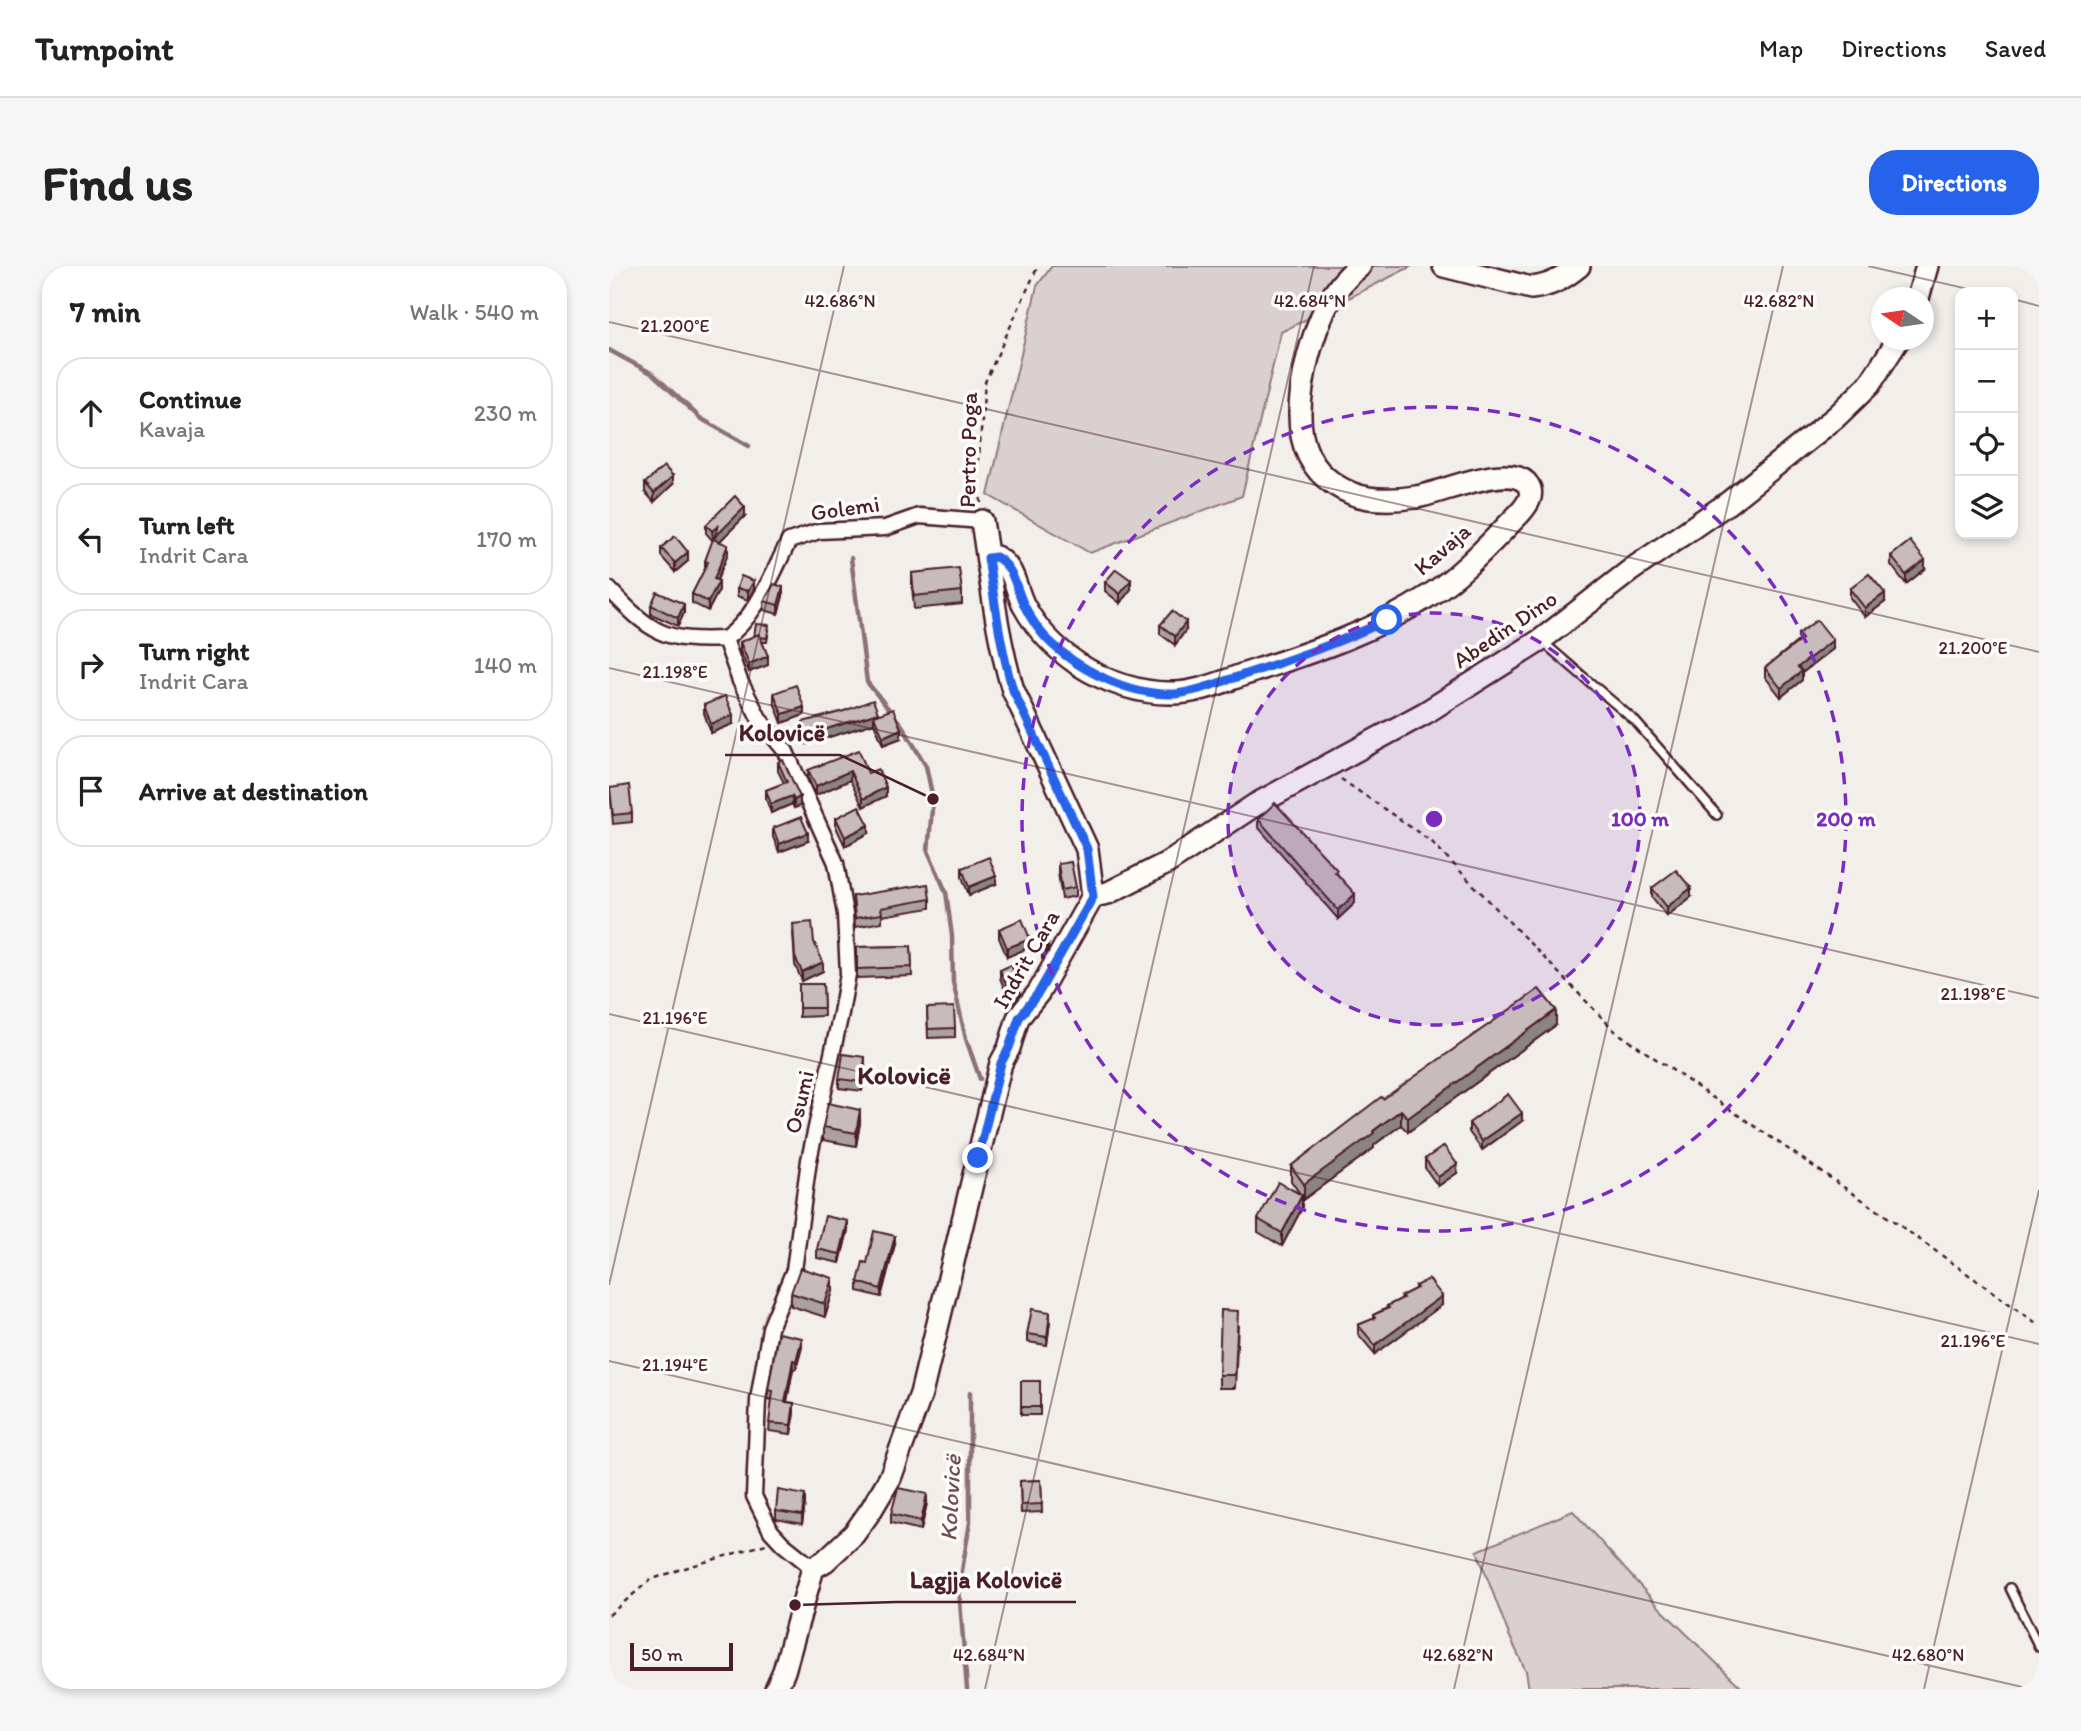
<!DOCTYPE html>
<meta charset="utf-8">
<style>
body{margin:0;font-family:Itim,sans-serif;background:#f6f6f6;color:#222}
.controls{position:absolute;right:21px;top:21px;display:grid;overflow:hidden;border-radius:14px;box-shadow:0 4px 10px #0003}
.controls button{width:63px;height:63px;display:grid;place-items:center;padding:0;border:0;border-bottom:2px solid #e0e0e0;background:#fff;color:#222;font:35px sans-serif}
.compass{position:absolute;left:1262px;top:21px;width:63px;height:63px;border-radius:50%;background:#fff;box-shadow:0 4px 10px #0003;rotate:283deg}
.scale{position:absolute;left:21px;bottom:18px;width:103px;box-sizing:border-box;padding-left:7px;border:4px solid #4a1f2b;border-top:0;font-size:19px;line-height:24px;white-space:nowrap;color:#4a1f2b;-webkit-text-stroke:5px #fdfcf7;paint-order:stroke}
.stop{position:absolute;width:21px;height:21px;margin:-16px;border:5px solid #2563eb;border-radius:50%;background:#fff}
.stop.end{background:#2563eb;border-color:#fff;box-shadow:0 2px 7px #0008}
.list{margin:0;padding:0;list-style:none}
h2{display:flex;justify-content:space-between;align-items:center;height:91px;margin:0;padding:0 28px;font-size:30px}
h2 small{font-size:23px;font-weight:400;color:#767676}
.list li{display:grid;grid-template-columns:46px 1fr auto;gap:21px;align-items:center;box-sizing:border-box;height:112px;margin:0 14px 14px;padding:0 14px;border:2px solid #e0e0e0;border-radius:28px}
.list b{display:block;font-size:26px;white-space:nowrap}
.list p{margin:0;font-size:23px;white-space:nowrap;color:#767676}
.list em{font-size:23px;font-style:normal;color:#767676}
.icon{flex:none;width:38px;height:38px;fill:none;stroke:currentColor;stroke-width:2;stroke-linecap:round;stroke-linejoin:round}
.map{position:relative;flex:none;width:1430px;height:1423px;overflow:hidden;border-radius:28px}
header{display:flex;align-items:center;gap:42px;box-sizing:border-box;height:98px;padding:0 35px;background:#fff;border-bottom:2px solid #e0e0e0}
header strong{font-size:33px}
nav{display:flex;gap:38px;margin-inline-start:auto;font-size:24px}
.intro{display:flex;align-items:center;justify-content:space-between;box-sizing:border-box;height:168px;padding:0 42px}
h1{margin:0;font-size:49px}
.button{padding:18px 32px;border-radius:28px;background:#2563eb;color:#fff;font-size:24px;font-weight:700}
main{display:flex;gap:42px;padding:0 42px}
aside{flex:1;background:#fff;border-radius:28px;box-shadow:0 4px 10px #0003}
.map>svg:first-child{display:block}
</style>
<header>
<strong>Turnpoint</strong>
<nav><a>Map</a><a>Directions</a><a>Saved</a></nav>
</header>
<div class="intro"><h1>Find us</h1><a class="button">Directions</a></div>
<main>
<aside>
<h2>7 min<small>Walk · 540 m</small></h2>
<ul class="list">
<li><svg class="icon" aria-label="ahead" viewBox="0 0 24 24"><path d="M12 20V5M6 11l6-6 6 6"/></svg><div><b>Continue</b><p>Kavaja</p></div><em>230 m</em></li>
<li><svg class="icon" aria-label="left" viewBox="0 0 24 24"><path d="M17 20v-9H6M10 6l-5 5 5 5"/></svg><div><b>Turn left</b><p>Indrit Cara</p></div><em>170 m</em></li>
<li><svg class="icon" aria-label="right" viewBox="0 0 24 24"><path d="M7 20v-9h11M14 6l5 5-5 5"/></svg><div><b>Turn right</b><p>Indrit Cara</p></div><em>140 m</em></li>
<li><svg class="icon" aria-label="arrive" viewBox="0 0 24 24"><path d="M6 21V4h12l-3 4 3 4H6"/></svg><div><b>Arrive at destination</b></div></li>
</ul>
</aside>
<div class="map">
<svg width="1430" height="1423" viewBox="0 0 1430 1423">
<rect width="100%" height="100%" fill="#f2efeb"/>
<filter id="ink" filterUnits="userSpaceOnUse"><feTurbulence type="fractalNoise" baseFrequency=".0143" numOctaves="2"/><feDisplacementMap in="SourceGraphic" scale="14" xChannelSelector="R" yChannelSelector="G"/><feConvolveMatrix kernelMatrix="1 2 1 2 8 2 1 2 1" color-interpolation-filters="sRGB"/></filter>
<g filter="url(#ink)">
<g fill="#d9d0cf" stroke="#92787d" stroke-width="2">
<path d="M443 0H803L672 66 633 230 481 287 379 229 428 20Z"/>
<path d="M964 1245 1051 1342 1134 1423H920L917 1405 900 1369 868 1285Z"/>
</g>
<g fill="none" stroke-linecap="round" stroke-linejoin="round">
<g stroke="#8b6f75" stroke-width="4.5">
<path d="M0 84 44 108 91 152 140 180"/>
<path d="M242 292 258 416 294 461 317 500 324 533 319 585 337 626 343 670 344 716 357 773 371 813"/>
<path d="M358 1423 350 1323 361 1256V1126"/>
</g>
<g stroke="#4a1f2b" stroke-width="12">
<g id="lane">
<path d="M935 377 1026 455 1108 549"/>
<path d="M1401 1322 1430 1381"/>
</g>
</g>
<g stroke="#4a1f2b" stroke-width="19">
<g id="street">
<path d="M0 323C42 367 55 376 116 373L131 415 151 454 177 486 227 597 236 648 239 708 232 747 200 894 185 1004 161 1062 149 1134 145 1230 162 1265 174 1278 204 1302"/>
<path d="M116 373C148 350 162 310 180 275L210 265 276 262 310 250 373 255"/>
</g>
</g>
<g stroke="#4a1f2b" stroke-width="26">
<g id="secondary">
<path d="M835 0 922 22C942 20 955 12 970 0"/>
<path d="M1309 32 1318 0"/>
<path d="M379 292 387 291C406 301 406 323 415 340 428 364 447 383 469 398 496 416 532 428 564 427 588 427 613 416 636 408 700 387 764 367 821 329 855 307 882 276 911 247 917 240 926 230 919 219 902 194 831 228 807 231 787 234 763 235 744 228 681 203 686 144 699 91 708 57 721 22 751 0"/>
<path d="M484 630 499 627 558 597 646 539 816 447 932 374 1022 304 1119 237 1227 151 1260 119 1289 74"/>
<path d="M167 1423 175 1405 204 1302 216 1295 245 1268 262 1244 281 1212 312 1128 392 797 400 782 409 752 430 726 484 630 478 583 404 424C387 369 382 311 373 255"/>
</g>
</g>
<g stroke="#4a1f2b" stroke-width="2.5" stroke-dasharray="5 5" stroke-linecap="butt">
<path d="M372 237 369 203 376 116 429 0"/>
<path d="M732 513 823 576 1006 765 1286 956 1430 1059"/>
<path d="M0 1349 41 1314 69 1304 157 1278"/>
</g>
<use href="#lane" stroke="#fdfcf7" stroke-width="7"/>
<use href="#street" stroke="#fdfcf7" stroke-width="14"/>
<use href="#secondary" stroke="#fdfcf7" stroke-width="21"/>
</g>
<g fill="#aca1a1" stroke="#4a1f2b" stroke-width="2">
<path d="M36 217 64 218 45 236 36 226Z"/>
<path d="M136 250 110 276 119 288 108 314 110 324 99 345 83 337V328L96 303V295L105 273 103 274 97 267V259Z"/>
<path d="M52 282 79 295 66 306 52 290Z"/>
<path d="M1282 290 1316 303 1297 318 1282 299Z"/>
<path d="M303 307 353 325V338L305 343 303 320Z"/>
<path d="M496 316 522 323 511 337 496 325Z"/>
<path d="M128 322 145 323 139 334 128 330Z"/>
<path d="M1241 323 1276 336 1256 351 1241 332Z"/>
<path d="M174 330 169 348 155 344V335Z"/>
<path d="M42 339 75 347 69 360 42 348Z"/>
<path d="M551 359 577 364 566 379 551 368Z"/>
<path d="M160 364 158 376H153L159 399 140 406 131 385V376Z"/>
<path d="M1189 368 1224 383 1193 407V414L1172 431 1156 411V402L1189 375Z"/>
<path d="M165 427 195 449 173 457 165 436Z"/>
<path d="M95 439 124 458 102 467 95 447Z"/>
<path d="M269 449 292 472 274 479 265 457 198 478 194 465V456Z"/>
<path d="M169 496 191 540 185 542 183 538 162 547 157 533V524L175 517 169 505Z"/>
<path d="M199 504 259 507 277 530 254 541 241 514 207 529 199 512Z"/>
<path d="M1 522 23 547V556L4 558Z"/>
<path d="M227 552 260 567 236 580 227 561Z"/>
<path d="M649 553 728 607 746 637 729 653 649 561Z"/>
<path d="M164 562 199 575 170 586 164 571Z"/>
<path d="M449 598 467 621V630L453 633 449 607Z"/>
<path d="M353 602 387 618 360 629 353 611Z"/>
<path d="M1043 622 1082 631 1058 650 1043 631Z"/>
<path d="M244 630 321 633V642L273 650V656L246 661Z"/>
<path d="M390 663 421 681 398 691 390 672Z"/>
<path d="M184 666 205 676 214 705 193 715 186 699Z"/>
<path d="M302 680 303 710 248 712V681Z"/>
<path d="M391 704 411 729 402 739 391 712Z"/>
<path d="M190 718H214L215 750 190 751Z"/>
<path d="M318 742 346 762V771L319 772Z"/>
<path d="M947 759 799 866 792 859 765 879V882L695 933 693 931V942L673 980 649 966V953L691 928 682 915V900L774 833Z"/>
<path d="M256 800 253 825 230 822V813Z"/>
<path d="M913 855 873 884 860 866V857Z"/>
<path d="M251 857 247 880 214 874V861Z"/>
<path d="M816 893 848 907 829 920 816 902Z"/>
<path d="M239 964 231 997 208 992V983Z"/>
<path d="M286 978 272 1031 249 1025V1016L258 997Z"/>
<path d="M806 1020 833 1039 766 1088 749 1068V1059L764 1053V1049L778 1042V1040L792 1033V1030L806 1023Z"/>
<path d="M224 1025 216 1051 182 1040V1027Z"/>
<path d="M441 1055 438 1079 418 1076V1068Z"/>
<path d="M629 1058 626 1122H610V1109Z"/>
<path d="M193 1081 187 1103H184L178 1136 185 1146 182 1168 160 1165 163 1134 159 1133V1124Z"/>
<rect x="412" y="1115" width="19" height="34"/>
<path d="M432 1214 433 1246 412 1247 411 1215Z"/>
<path d="M196 1237 193 1258 167 1253V1245Z"/>
<path d="M318 1237 312 1264 282 1257V1248Z"/>
</g>
<g fill="#8c8383" stroke="#4a1f2b" stroke-width="2">
<path d="M64 210V218L45 236V227Z"/>
<path d="M136 241V250L105 281 103 265Z"/>
<path d="M119 279V288L105 321V313Z"/>
<path d="M79 286V295L66 306V297Z"/>
<path d="M1316 294V303L1297 318V309Z"/>
<path d="M522 314V323L511 337V328Z"/>
<path d="M110 315V324L99 345V336Z"/>
<path d="M145 315V323L139 334V325Z"/>
<path d="M174 321V330L169 348V339Z"/>
<path d="M1276 327V336L1256 351V342Z"/>
<path d="M75 338V347L69 360V352Z"/>
<path d="M577 356V364L566 379V370Z"/>
<path d="M1224 374V383L1193 407V414L1172 431V422L1189 401Z"/>
<path d="M159 390V399L140 406V398Z"/>
<path d="M195 441V449L173 457V448Z"/>
<path d="M269 447V456L265 450V457L198 478V469Z"/>
<path d="M124 449V458L102 467V458Z"/>
<path d="M292 463V472L274 479V471Z"/>
<path d="M241 505V514L207 529V520Z"/>
<path d="M277 521V530L254 541V533Z"/>
<path d="M183 530V538L162 547V538Z"/>
<path d="M191 531V540L185 542V534Z"/>
<path d="M260 559V567L236 580V571Z"/>
<path d="M199 567V575L170 586V578Z"/>
<path d="M387 610V618L360 629V621Z"/>
<path d="M1082 622V631L1058 650V641Z"/>
<path d="M746 628V637L729 653V644Z"/>
<path d="M421 673V681L398 691V682Z"/>
<path d="M439 679V683L433 694V690Z"/>
<path d="M214 696V705L193 715V706Z"/>
<path d="M411 720V729L402 739V731Z"/>
<path d="M947 744V759L799 866V852Z"/>
<path d="M256 791V800L253 825V816Z"/>
<path d="M251 844V857L247 880V867Z"/>
<path d="M792 844V859L765 879V882L695 933V918Z"/>
<path d="M913 847V855L873 884V875Z"/>
<path d="M848 898V907L829 920V911Z"/>
<path d="M693 929V942L673 980V967Z"/>
<path d="M239 955V964L231 997V988Z"/>
<path d="M286 970V978L272 1031V1023Z"/>
<path d="M224 1012V1025L216 1051V1038Z"/>
<path d="M833 1030V1039L766 1088V1079Z"/>
<path d="M441 1046V1055L438 1079V1071Z"/>
<path d="M193 1072V1081L187 1103V1095Z"/>
<path d="M184 1094V1103L176 1144V1136Z"/>
<path d="M185 1137V1146L182 1168V1159Z"/>
<path d="M318 1228V1237L312 1264V1255Z"/>
<path d="M196 1229V1237L193 1258V1249Z"/>
</g>
<g fill="#c8bbbb" stroke="#4a1f2b" stroke-width="2">
<path d="M55 200 64 210 45 227 36 217Z"/>
<path d="M126 230 136 241 105 272 110 259 103 265 97 259Z"/>
<path d="M66 270 79 286 66 297 52 282Z"/>
<path d="M104 273 119 279 105 313 110 315 99 336 83 328 99 296 96 295Z"/>
<path d="M1301 275 1316 294 1297 309 1282 290Z"/>
<path d="M350 302 353 325 305 330 303 307Z"/>
<path d="M507 303 522 314 511 328 496 316Z"/>
<path d="M1260 308 1276 327 1256 342 1241 323Z"/>
<path d="M132 310 145 315 139 325 128 322Z"/>
<path d="M165 318 174 321 169 339 155 335Z"/>
<path d="M48 326 75 338 69 352 42 339Z"/>
<path d="M563 345 577 356 566 370 551 359Z"/>
<path d="M1208 354 1224 374 1189 401 1193 405 1172 422 1156 402 1193 373 1189 368Z"/>
<path d="M147 358 160 359 158 372 151 371 150 368 145 370Z"/>
<path d="M150 368 159 390 140 398 131 376Z"/>
<path d="M187 419 195 441 173 448 165 427Z"/>
<path d="M116 430 124 449 102 458 95 439Z"/>
<path d="M264 434 269 447 198 469 194 456 235 445Z"/>
<path d="M284 443 292 463 274 471 265 450Z"/>
<path d="M250 484 259 507 269 503 277 521 254 533 241 505 207 520 199 504Z"/>
<path d="M174 494 191 531 185 534 183 530 162 538 157 524 178 516 169 496Z"/>
<path d="M20 519 23 547 4 549 1 522Z"/>
<path d="M666 537 728 604 726 606 746 628 729 644 649 553Z"/>
<path d="M250 540 260 559 236 571 227 552Z"/>
<path d="M192 551 199 567 170 578 164 562Z"/>
<path d="M380 591 387 610 360 621 353 602Z"/>
<path d="M462 596 467 621 453 624 449 598Z"/>
<path d="M1067 604 1082 622 1058 641 1043 622Z"/>
<path d="M319 618 321 633 272 642 273 648 246 652 244 630Z"/>
<path d="M413 653 421 673 398 682 390 663Z"/>
<path d="M203 656 205 676 214 696 193 706 186 691 184 658Z"/>
<path d="M439 679 433 690 429 683Z"/>
<path d="M302 680 303 701 248 703V681Z"/>
<path d="M402 699 411 720 402 731 391 704Z"/>
<path d="M190 718H214L215 742H190Z"/>
<path d="M930 723 947 744 799 852 792 844 764 865 765 867 695 918 682 900 772 831 774 833Z"/>
<path d="M345 741 346 762 319 763 318 742Z"/>
<path d="M234 788 256 791 253 816 230 813Z"/>
<path d="M899 828 913 847 873 875 860 857Z"/>
<path d="M219 837 251 844 247 867 214 861Z"/>
<path d="M835 880 848 898 829 911 816 893Z"/>
<path d="M669 916 693 929 673 967 649 953Z"/>
<path d="M216 950 239 955 231 988 208 983Z"/>
<path d="M265 965 286 970 272 1023 249 1016 254 996 258 997Z"/>
<path d="M191 1002 224 1012 216 1038 182 1027Z"/>
<path d="M820 1013 833 1030 766 1079 749 1059 766 1052 764 1049 780 1042 778 1040 794 1032 792 1030 808 1022 806 1020Z"/>
<path d="M423 1043 441 1046 438 1071 418 1068Z"/>
<path d="M612 1044 629 1045 626 1109H610Z"/>
<path d="M169 1067 193 1072 187 1095 184 1094 176 1136 185 1137 182 1159 160 1157 164 1125 159 1124Z"/>
<rect x="412" y="1115" width="19" height="26"/>
<path d="M432 1214 433 1238 412 1239 411 1215Z"/>
<path d="M289 1222 318 1228 312 1255 282 1248Z"/>
<path d="M169 1224 196 1229 193 1249 167 1245Z"/>
</g>
</g>
<g fill="none" stroke-linecap="round" stroke-linejoin="round" filter="url(#ink)">
<path stroke="#2563eb" stroke-width="9" d="M369 892 392 797 400 782 410 752 430 726 484 631 478 583 404 424C391 381 386 337 379 292L387 291C406 301 406 323 416 341 421 351 429 363 437 372 468 404 521 430 566 428 588 426 608 417 628 411 680 394 730 377 778 354"/>
</g>
<path fill="none" stroke="#4a1f2b" stroke-width="2" stroke-opacity="0.45" d="M1259 0 1372 26M1404 33 1430 40M0 56 1430 386M0 402 1430 732M0 748 1430 1078M0 1019 235 0M0 1095 1422 1423M376 1423 705 0M845 1423 1174 0M1315 1423 1430 924"/>
<circle cx="825" cy="553" r="206" fill="#7b2cbf" fill-opacity=".12"/>
<g fill="none" stroke="#7b2cbf" stroke-width="3.5" stroke-dasharray="12 9">
<circle cx="825" cy="553" r="206"/>
<circle cx="825" cy="553" r="412"/>
</g>
<g text-anchor="middle" dominant-baseline="central" stroke-width="7" stroke-linejoin="round" paint-order="stroke">
<g font-size="23" fill="#4a1f2b" stroke="#fdfcf7">
<text transform="translate(359 184) rotate(-89)">Pertro Poga</text>
<text transform="translate(236 242) rotate(-8)">Golemi</text>
<text transform="translate(833 283) rotate(-41)">Kavaja</text>
<text transform="translate(896 363) rotate(-34)">Abedin Dino</text>
<text transform="translate(417 693) rotate(-60)">Indrit Cara</text>
<text transform="translate(190 836) rotate(-77)">Osumi</text>
</g>
<g font-size="24" font-style="italic" fill="#704e56" stroke="#fdfcf7">
<text transform="translate(341 1232) rotate(-87)">Kolovicë</text>
</g>
<g font-size="26" font-weight="bold" fill="#4a1f2b" stroke="#fdfcf7">
<text x="295" y="809">Kolovicë</text>
</g>
</g>
<g font-size="18" text-anchor="middle" fill="#4a1f2b" stroke="#fdfcf7" stroke-width="7" stroke-linejoin="round" paint-order="stroke">
<text x="231" y="41">42.686°N</text>
<text x="701" y="41">42.684°N</text>
<text x="1170" y="41">42.682°N</text>
<text x="66" y="66">21.200°E</text>
<text x="1364" y="388">21.200°E</text>
<text x="66" y="412">21.198°E</text>
<text x="1364" y="734">21.198°E</text>
<text x="66" y="758">21.196°E</text>
<text x="1364" y="1081">21.196°E</text>
<text x="66" y="1105">21.194°E</text>
<text x="380" y="1395">42.684°N</text>
<text x="849" y="1395">42.682°N</text>
<text x="1319" y="1395">42.680°N</text>
</g>
<circle cx="825" cy="553" r="10" fill="#7b2cbf" stroke="#fdfcf7" stroke-width="3.5"/>
<g font-size="21" text-anchor="middle" font-weight="bold" fill="#7b2cbf" stroke="#fdfcf7" stroke-width="7" stroke-linejoin="round" paint-order="stroke">
<text x="1031" y="560">100 m</text>
<text x="1237" y="560">200 m</text>
</g>
<path fill="none" stroke="#4a1f2b" stroke-width="2.5" d="M324 533L231 489H116M186 1339L287 1336H467"/>
<g fill="#4a1f2b" stroke="#fdfcf7" stroke-width="2.5">
<circle cx="324" cy="533" r="7"/>
<circle cx="186" cy="1339" r="7"/>
</g>
<g font-size="24" text-anchor="middle" font-weight="bold" fill="#4a1f2b" stroke="#fdfcf7" stroke-width="7" stroke-linejoin="round" paint-order="stroke">
<text x="173" y="475">Kolovicë</text>
<text x="377" y="1322">Lagjja Kolovicë</text>
</g>
</svg>
<div class="controls">
<button>+</button>
<button>−</button>
<button><svg class="icon" aria-label="locate" viewBox="0 0 24 24"><circle cx="12" cy="12" r="6"/><path d="M12 2v4M12 18v4M2 12h4M18 12h4"/></svg></button>
<button><svg class="icon" aria-label="layers" viewBox="0 0 24 24"><path d="M12 4l9 5-9 5-9-5zM3 14l9 5 9-5"/></svg></button>
</div>
<svg class="compass" viewBox="-18 -18 36 36"><path d="M0-13l5 13h-10z" fill="#e53935"/><path d="M0 13l5-13h-10z" fill="#767676"/></svg>
<div class="scale">50 m</div>
<div class="stop" style="left:778px;top:354px"></div>
<div class="stop end" style="left:369px;top:892px"></div>
</div>
</main>
